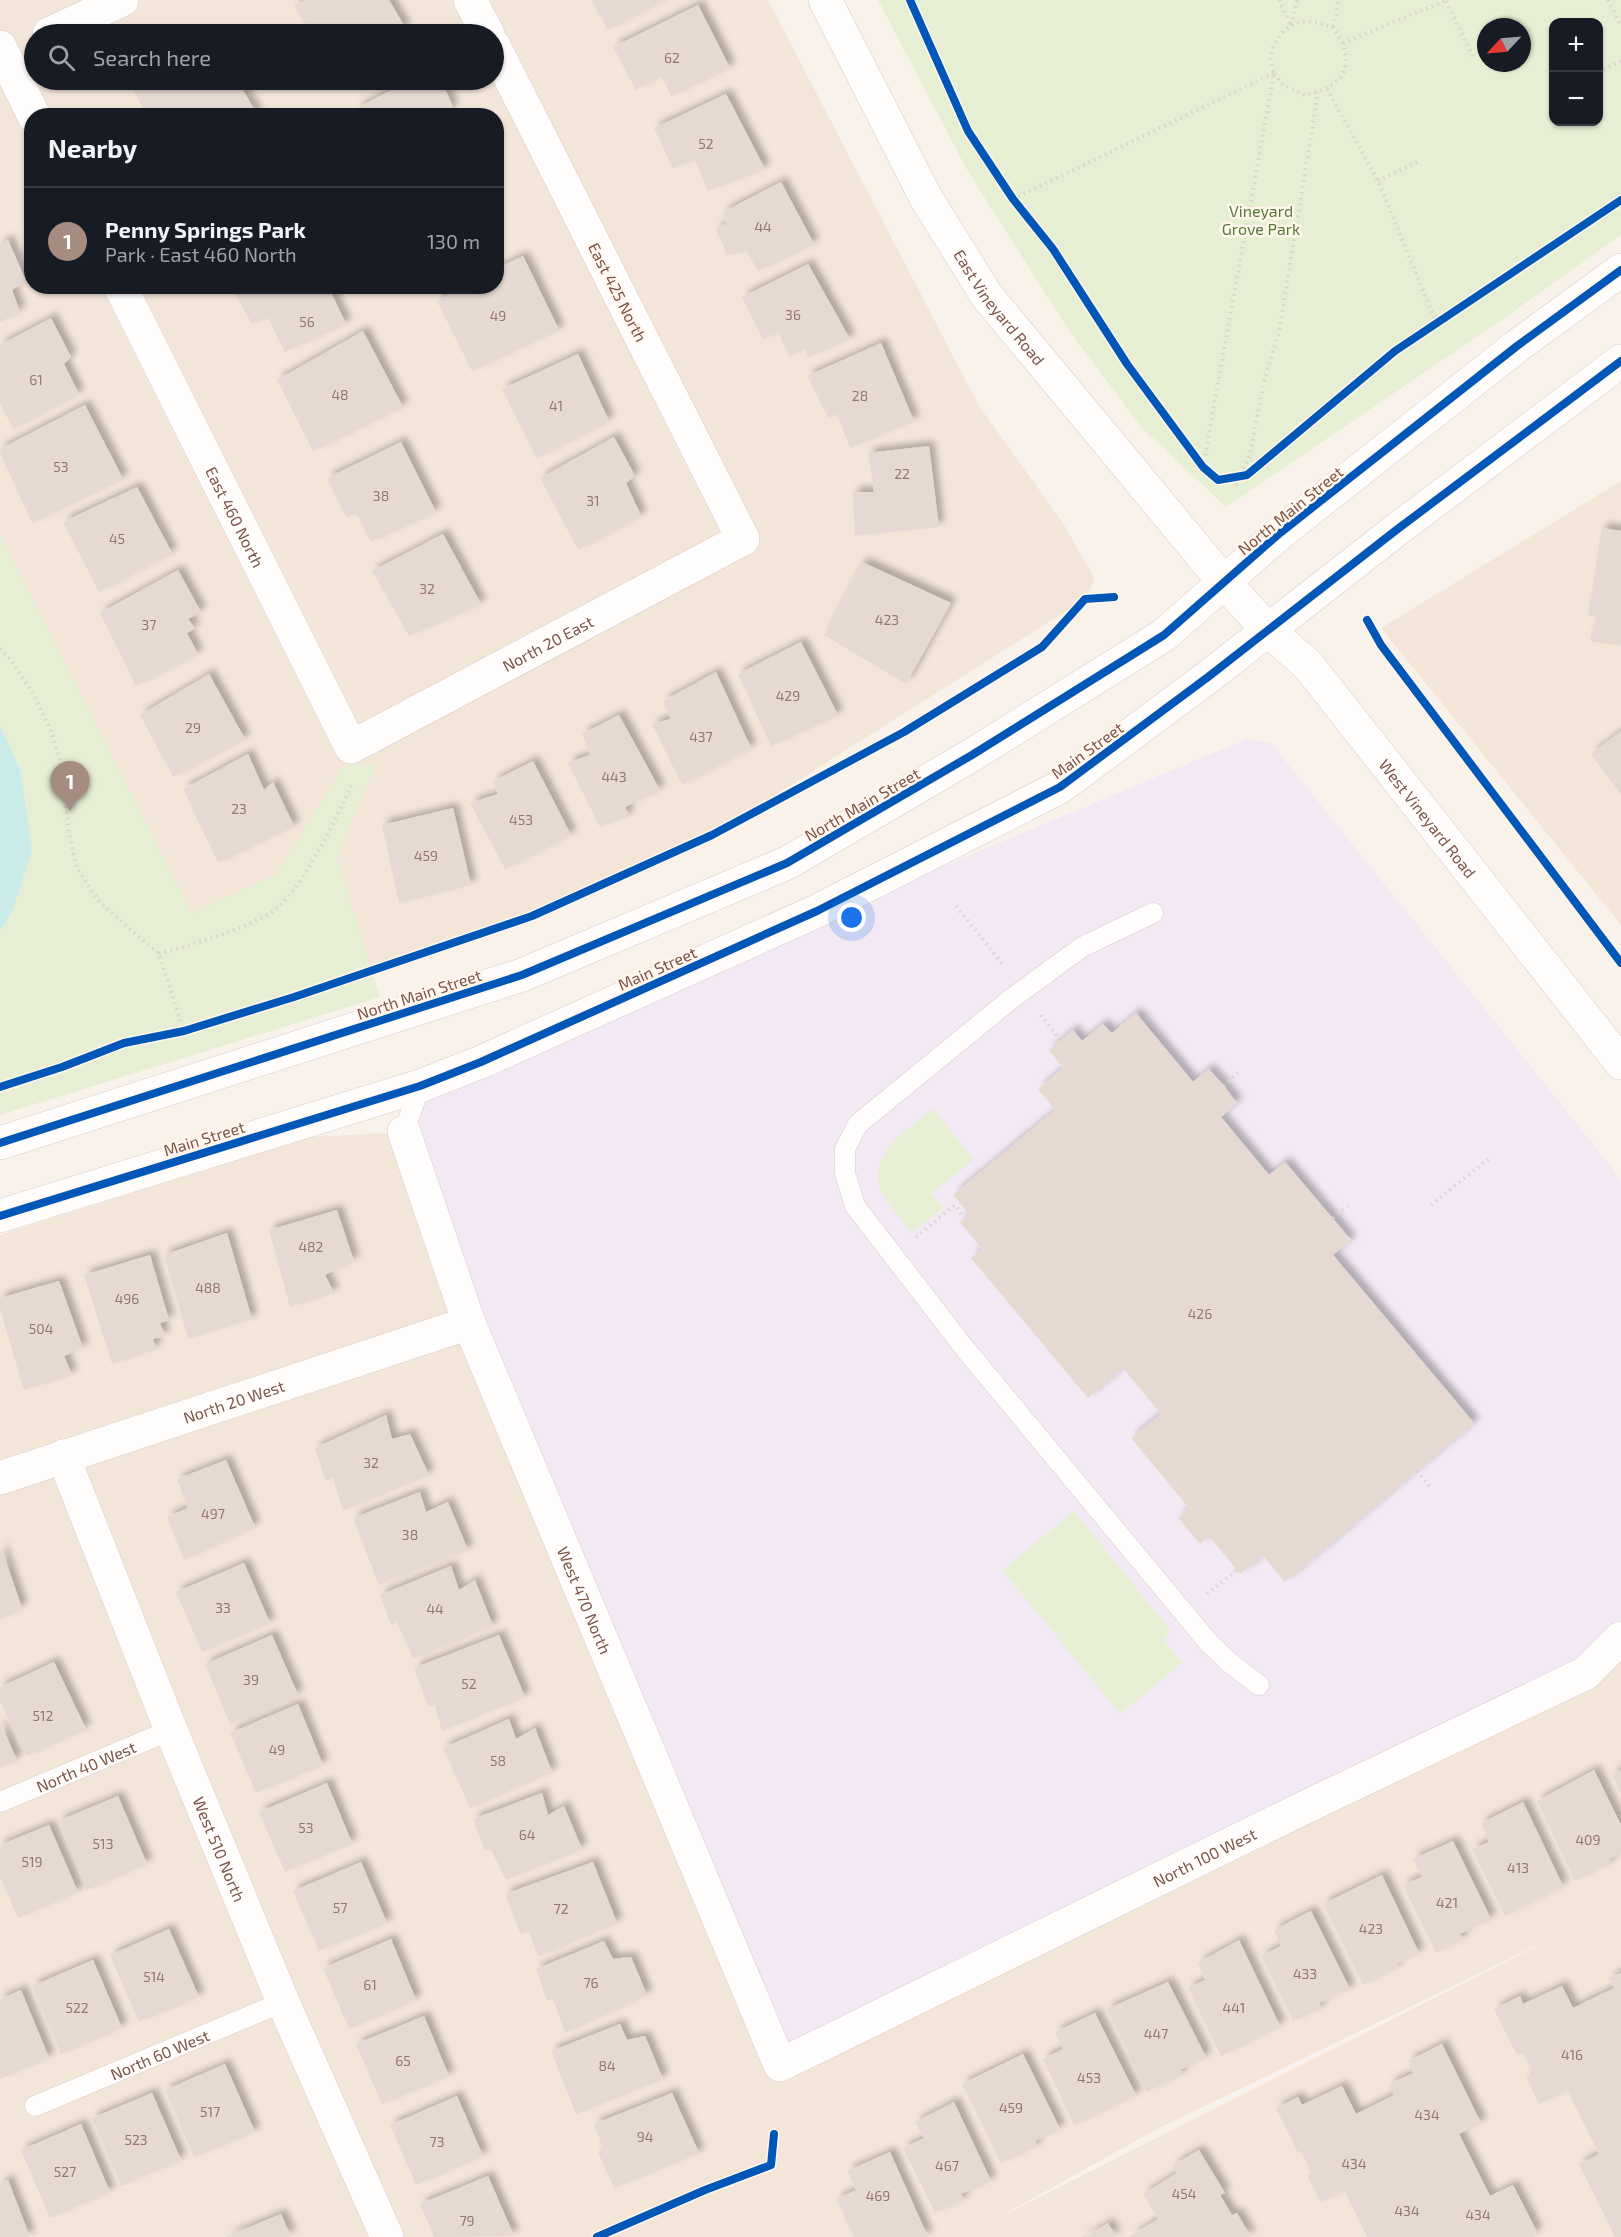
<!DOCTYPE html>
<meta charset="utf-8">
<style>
body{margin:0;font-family:"Exo 2",sans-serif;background:#242831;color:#f1f3f6}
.controls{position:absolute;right:18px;top:18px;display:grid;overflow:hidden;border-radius:12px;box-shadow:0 2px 4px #0004}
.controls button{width:54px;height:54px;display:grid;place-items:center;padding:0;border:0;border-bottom:2px solid #363941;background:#171b24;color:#f1f3f6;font:30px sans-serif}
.compass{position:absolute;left:1477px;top:18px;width:54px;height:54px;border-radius:50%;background:#171b24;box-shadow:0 2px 4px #0004;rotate:244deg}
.you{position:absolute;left:852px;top:918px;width:21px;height:21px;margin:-15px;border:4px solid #fff;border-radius:50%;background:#1a73e8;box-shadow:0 0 0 9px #1a73e833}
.badge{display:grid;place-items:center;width:39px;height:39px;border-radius:50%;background:#a68b80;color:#fff;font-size:20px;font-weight:700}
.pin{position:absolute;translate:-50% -50px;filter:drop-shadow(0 2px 3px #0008)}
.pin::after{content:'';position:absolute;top:32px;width:21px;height:18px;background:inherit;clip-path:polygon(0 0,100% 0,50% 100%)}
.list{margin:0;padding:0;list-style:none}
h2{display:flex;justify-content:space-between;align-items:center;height:78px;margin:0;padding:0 24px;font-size:26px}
h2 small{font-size:20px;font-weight:400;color:#9ea1a6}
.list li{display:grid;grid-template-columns:39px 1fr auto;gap:18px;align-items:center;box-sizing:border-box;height:108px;padding:0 24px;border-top:2px solid #363941}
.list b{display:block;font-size:22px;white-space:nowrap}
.list p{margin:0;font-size:20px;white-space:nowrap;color:#9ea1a6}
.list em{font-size:20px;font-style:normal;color:#9ea1a6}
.icon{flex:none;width:33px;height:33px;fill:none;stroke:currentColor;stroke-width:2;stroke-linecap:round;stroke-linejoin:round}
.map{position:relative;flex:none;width:1621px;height:2237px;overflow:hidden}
.search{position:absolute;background:#171b24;box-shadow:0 2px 4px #0004;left:24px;top:24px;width:480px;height:66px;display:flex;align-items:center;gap:15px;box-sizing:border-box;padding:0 21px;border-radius:33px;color:#9ea1a6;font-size:22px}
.panel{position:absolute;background:#171b24;box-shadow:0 2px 4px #0004;left:24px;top:108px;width:480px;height:186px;border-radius:24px}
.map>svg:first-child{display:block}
</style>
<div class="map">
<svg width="1621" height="2237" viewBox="0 0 1621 2237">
<defs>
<filter id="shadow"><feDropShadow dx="5.5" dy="-5.5" stdDeviation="3" flood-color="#0004"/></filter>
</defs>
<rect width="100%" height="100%" fill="#f8f2eb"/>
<g fill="#f4e5d9" fill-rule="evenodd">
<path d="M0 0H768L979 406 1063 523 1095 579 1085 599 712 835 532 916 223 1021 0 580ZM34 34H494V80H34ZM32 116H496V286H32Z"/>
<path d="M1621 481V925L1381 628Z"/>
<path d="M404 1132 1621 1639V2237H0V1235L311 1137ZM1571 1929 1006 2214H1005L1157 2129Z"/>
</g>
<path fill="#f3e9f4" d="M1247 739 1271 743 1608 1163 1621 1182V1638L780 2065 404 1132 420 1086Z"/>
<g fill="#e6efd4" fill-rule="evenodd">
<path d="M878 0H1621V235L1509 315 1226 507 1141 427 1066 326 966 168ZM1598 22V122H1554V22ZM1486 27H1522V63H1486Z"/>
<path d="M0 535 192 913 276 874 346 763 376 765 337 857 380 997 0 1115Z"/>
<path d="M933 1109 974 1160 931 1193 943 1208 912 1233C903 1221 879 1195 878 1182 874 1148 911 1127 933 1109Z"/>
<path d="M1074 1511 1171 1631 1164 1640 1182 1663 1120 1714 1002 1570Z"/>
</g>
<path fill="#caebea" d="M0 726 20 769 32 850 12 912 0 931Z"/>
<g fill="#e5d9d2" filter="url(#shadow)">
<path d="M306 0H389L406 29 394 34H310L294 5Z"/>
<path d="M591 0H664L608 30Z"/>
<path d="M698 5 730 68 671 96 661 75 636 90 613 47Z"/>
<path d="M144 80H237L258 116H147L131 86Z"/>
<path d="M411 80H441L453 107 445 116H361L357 108Z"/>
<path d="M726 94 765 169 708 191 694 159 673 169 654 128Z"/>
<path d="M781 182 814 244 758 271 747 252 727 255 716 229 726 224 723 212Z"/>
<path d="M8 240 26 281 12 290 20 312 0 322V245Z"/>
<path d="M523 256 559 330 472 371 437 301 464 286H496V269Z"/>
<path d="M808 264 850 339 808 357 805 348 789 356 778 331 763 340 742 297Z"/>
<path d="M233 286H328L346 324 285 352 268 318 252 324 231 287Z"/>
<path d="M51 318 71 357 64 364 79 394 13 429 0 403V345Z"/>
<path d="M363 331 403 407 313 451 277 380Z"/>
<path d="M881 343 914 421 850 448 837 414 828 418 807 376Z"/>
<path d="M578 354 609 421 537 458 502 389Z"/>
<path d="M85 405 123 479 32 523 0 453V449Z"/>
<path d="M614 437 635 476 626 483 641 516 578 550 540 478Z"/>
<path d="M401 442 436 512 371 542 356 513 347 518 327 478Z"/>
<path d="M929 446 939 527 855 536 853 492H874L868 453Z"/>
<path d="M137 487 172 553 99 592 63 522Z"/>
<path d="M1602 528 1621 531V646L1590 641 1596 615 1588 617Z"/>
<path d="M443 534 481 604 409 636 372 571Z"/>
<path d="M862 562 951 603 906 684 824 635Z"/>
<path d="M178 570 201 612 188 619 195 628 187 633 198 654 136 686 100 613Z"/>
<path d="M801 642 838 715 771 746 738 674Z"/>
<path d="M716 672 751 748 682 785 652 724 671 719 663 701Z"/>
<path d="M209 674 245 739 173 777 140 715Z"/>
<path d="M619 715 660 790 625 807 629 816 600 827 568 763 590 755 582 734Z"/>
<path d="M1621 731V795L1591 754Z"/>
<path d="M248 754 264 790 273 782 294 826 218 863 183 789Z"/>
<path d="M533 761 571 835 505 869 470 803 498 794 493 781Z"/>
<path d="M453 808 471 885 399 903 382 825Z"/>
<path d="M1136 1013 1193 1082 1209 1069 1224 1086 1237 1103 1221 1117 1269 1175 1285 1162 1351 1240 1333 1255 1474 1423 1285 1582 1263 1556 1240 1574 1209 1536 1200 1544 1178 1518 1189 1508 1131 1438 1161 1414 1123 1368 1088 1398 971 1258 982 1249 960 1222 969 1214 953 1195 1055 1110 1038 1089 1063 1068 1049 1050 1073 1030 1082 1041 1103 1024 1112 1033Z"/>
<path d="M337 1210 354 1261 325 1275 334 1293 290 1307 269 1230Z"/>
<path d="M227 1233 252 1319 188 1339 164 1255Z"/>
<path d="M150 1255 169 1320 160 1323 165 1336 153 1339 156 1349 112 1364 84 1275Z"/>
<path d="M59 1281 83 1348 64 1356 72 1375 24 1390 0 1309V1298Z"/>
<path d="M386 1415 392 1439 410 1434 429 1475 343 1511 333 1478 326 1481 315 1448Z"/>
<path d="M226 1460 255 1527 184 1560 167 1517 188 1508 177 1479Z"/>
<path d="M420 1492 426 1512 448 1502 468 1550 379 1585 353 1518Z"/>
<path d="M0 1550H2L22 1608 0 1620Z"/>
<path d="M244 1563 270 1623 202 1652 176 1592Z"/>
<path d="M451 1566 459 1590 475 1580 493 1626 413 1659 397 1622 391 1625 380 1595Z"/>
<path d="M272 1635 298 1695 230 1724 205 1664Z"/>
<path d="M499 1635 525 1697 442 1731 435 1705 428 1706 414 1668Z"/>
<path d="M54 1662 86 1729 27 1756 0 1701V1687Z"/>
<path d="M298 1704 323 1765 256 1793 230 1733Z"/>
<path d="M509 1719 516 1739 535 1728 552 1772 470 1808 443 1748Z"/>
<path d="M0 1723 17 1760 0 1768Z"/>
<path d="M1594 1770 1621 1825V1853L1609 1859 1610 1863 1575 1881 1537 1801Z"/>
<path d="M1621 1770V1795L1612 1774Z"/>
<path d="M327 1783 352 1843 285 1872 259 1812Z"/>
<path d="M542 1793 548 1815 564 1806 582 1849 506 1880 491 1850 485 1851 473 1819Z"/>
<path d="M118 1796 147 1864 87 1890 58 1821Z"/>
<path d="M1523 1802 1563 1886 1505 1916 1472 1849 1489 1842 1481 1823Z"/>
<path d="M49 1825 78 1892 18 1918 0 1877V1845Z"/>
<path d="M1453 1841 1491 1919 1460 1934 1463 1939 1436 1953 1403 1885 1422 1877 1413 1859Z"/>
<path d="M361 1862 387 1923 319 1951 293 1891Z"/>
<path d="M593 1862 617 1923 538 1957 529 1932 521 1935 505 1894Z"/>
<path d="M1382 1875 1419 1953 1396 1964 1398 1967 1363 1985 1323 1904Z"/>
<path d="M1311 1911 1350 1989 1319 2003 1321 2008 1293 2021 1261 1956 1281 1946 1274 1930Z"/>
<path d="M169 1929 199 1997 139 2022 110 1955Z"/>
<path d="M391 1939 416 2000 349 2029 323 1968Z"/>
<path d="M1239 1940 1280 2026 1221 2056 1188 1988 1205 1980 1198 1963Z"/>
<path d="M604 1941 613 1959 631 1957 647 1995 565 2033 553 1999 547 2001 536 1969Z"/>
<path d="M93 1960 122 2028 61 2054 32 1986Z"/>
<path d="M1621 1973V2237H1615L1579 2164 1599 2154 1567 2090 1539 2104 1526 2077 1534 2074 1523 2053 1517 2055 1494 2009 1520 1996 1523 2004 1562 1986 1573 2008 1614 1988 1609 1978Z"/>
<path d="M1168 1982 1206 2057 1180 2070 1183 2074 1146 2092 1107 2009Z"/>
<path d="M21 1990 49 2058 0 2079V1999Z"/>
<path d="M1095 2013 1136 2095 1074 2125 1043 2059 1063 2049 1055 2032Z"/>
<path d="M424 2016 449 2076 382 2104 356 2044Z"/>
<path d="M620 2024 627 2040 645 2036 663 2079 576 2114 551 2051Z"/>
<path d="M1442 2044 1481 2123 1459 2134 1490 2196 1513 2185 1537 2232 1533 2234 1535 2237H1367L1344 2190 1321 2202 1307 2175 1312 2173 1301 2152 1298 2153 1276 2108 1298 2097 1302 2105 1342 2086 1356 2114 1394 2095 1389 2084 1413 2073 1408 2061Z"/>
<path d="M1023 2054 1060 2129 1035 2141 1037 2146 1001 2163 962 2084Z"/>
<path d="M225 2064 255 2132 194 2157 165 2090Z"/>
<path d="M152 2093 181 2160 121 2186 92 2118Z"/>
<path d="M672 2093 699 2153 614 2188 598 2152 603 2148 594 2124Z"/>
<path d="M457 2096 483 2156 416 2185 390 2125Z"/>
<path d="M954 2102 991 2181 961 2194 964 2200 935 2213 903 2148 924 2138 915 2122Z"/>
<path d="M81 2124 110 2192 50 2218 21 2150Z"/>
<path d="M1199 2150 1225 2193 1220 2195 1232 2215 1237 2213 1251 2237H1129L1158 2219 1143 2194 1177 2173 1172 2166Z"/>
<path d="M890 2152 928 2237H854L836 2199 856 2190 847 2171Z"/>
<path d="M488 2176 514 2236 434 2237 420 2204Z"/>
<path d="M8 2180 30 2237H0V2184Z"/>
<path d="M281 2214 291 2237H225Z"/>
<path d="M1108 2223 1116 2237H1081L1087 2234 1089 2235Z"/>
</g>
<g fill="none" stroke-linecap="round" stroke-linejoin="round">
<g stroke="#d7cdc8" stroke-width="21">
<g id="lane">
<path d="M1153 913 1082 947 1011 999 858 1124 845 1149V1173L855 1206 966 1350 1209 1643 1230 1663 1259 1685"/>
<path d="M404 1132 420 1086"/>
<path id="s1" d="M0 1802 171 1730"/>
<path id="s2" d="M35 2106 283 2002"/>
</g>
</g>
<g stroke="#d7cdc8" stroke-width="34">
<g id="street">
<path d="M470 0 488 34"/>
<path d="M49 34 122 0"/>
<path d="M0 47 34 116"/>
<path id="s3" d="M120 286 351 747 743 539 494 46"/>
<path id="s4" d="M404 1132 469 1323 780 2065 1289 1815 1586 1673 1621 1638"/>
<path id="s5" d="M63 1456 171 1730 283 2002 387 2237"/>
<path id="s6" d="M0 1478 469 1323"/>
</g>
</g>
<g stroke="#d8cdc7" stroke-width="34">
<g id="secondary">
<path id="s7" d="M825 0 926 198 987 296 1224 582 1268 630 1308 665 1621 1063"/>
<path d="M0 1143 522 975 787 863 972 755 1164 635 1280 533 1517 346 1621 270"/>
<path d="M0 1216 420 1086 481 1062 817 911 1060 787 1208 677 1395 531 1621 361"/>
</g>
</g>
<g stroke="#dcd1cd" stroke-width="4" stroke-dasharray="1.5 4.5" stroke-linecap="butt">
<path d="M1279 0 1291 26"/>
<path d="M1608 0 1621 26"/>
<path d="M1446 1 1475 60"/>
<path d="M1291 25 1297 0"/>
<path d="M1333 27 1339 0"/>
<path d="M1343 43 1447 0"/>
<path d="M1598 72 1621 61"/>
<path d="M1327 89 1378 181 1436 322"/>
<path d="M1378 181 1418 162"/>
<path d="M1013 199 1274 73"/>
<path d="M1203 467 1274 73C1273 68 1271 63 1271 58 1270 44 1286 25 1300 22 1311 20 1322 24 1333 27 1357 63 1348 86 1305 95L1283 85 1274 73"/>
<path d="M1236 485 1250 454 1264 381 1279 332 1318 92"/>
<path d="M0 649 10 659 33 693 51 731 61 763 69 834 77 868 100 903 159 954 184 1031"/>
<path d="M956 906 1004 966"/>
<path d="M159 954C192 944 224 936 255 921 260 918 267 916 271 913 302 891 336 819 352 784"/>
<path d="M1041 1015 1061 1041"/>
<path d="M1224 1086 1238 1073"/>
<path d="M1431 1205 1492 1156"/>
<path d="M1333 1218 1348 1206"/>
<path d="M916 1237 955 1205 964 1218"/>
<path d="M1417 1471 1432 1489"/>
<path d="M1207 1594 1237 1570"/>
</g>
<use href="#lane" stroke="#fefdfc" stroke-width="20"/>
<use href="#street" stroke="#fefdfc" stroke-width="33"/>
<use href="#secondary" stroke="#fefdfc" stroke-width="33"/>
<g stroke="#fff6ed" stroke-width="11">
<g id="cycleway">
<path d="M910 0 968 131 1013 199 1053 249 1127 364 1203 467 1218 480 1247 475 1395 351 1621 200"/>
<path d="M1367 620 1381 645 1621 963"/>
<path d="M0 1087 62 1067 124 1043 184 1031 294 997 532 916 712 835 904 732 1042 647 1085 599 1114 597"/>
<path d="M0 1143 522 975 787 863 972 755 1164 635 1280 533 1517 346 1621 270"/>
<path d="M0 1216 420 1086 481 1062 817 911 1060 787 1208 677 1395 531 1621 361"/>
<path d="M597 2237 705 2190 771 2165 774 2134"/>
</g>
</g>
<use href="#cycleway" stroke="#0057b8" stroke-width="8"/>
</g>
<g text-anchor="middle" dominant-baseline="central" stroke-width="5" stroke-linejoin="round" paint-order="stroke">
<g font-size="14" fill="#96776c">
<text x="672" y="57">62</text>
<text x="706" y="143">52</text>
<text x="763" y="226">44</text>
<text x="793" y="314">36</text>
<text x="498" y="315">49</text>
<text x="307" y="321">56</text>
<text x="36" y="379">61</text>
<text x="340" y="394">48</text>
<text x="860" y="395">28</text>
<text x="556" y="405">41</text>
<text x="61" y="466">53</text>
<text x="902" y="473">22</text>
<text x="381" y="495">38</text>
<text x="593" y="500">31</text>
<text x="117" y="538">45</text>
<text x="427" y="588">32</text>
<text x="887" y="619">423</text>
<text x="149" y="624">37</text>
<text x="788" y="695">429</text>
<text x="193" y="727">29</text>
<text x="701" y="736">437</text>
<text x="614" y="776">443</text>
<text x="239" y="808">23</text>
<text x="521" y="819">453</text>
<text x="426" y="855">459</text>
<text x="311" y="1246">482</text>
<text x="208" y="1287">488</text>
<text x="127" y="1298">496</text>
<text x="1200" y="1313">426</text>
<text x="41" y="1328">504</text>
<text x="371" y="1462">32</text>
<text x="213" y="1513">497</text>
<text x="410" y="1534">38</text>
<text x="223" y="1607">33</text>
<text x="435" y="1608">44</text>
<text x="251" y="1679">39</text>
<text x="469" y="1683">52</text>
<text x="43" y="1715">512</text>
<text x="277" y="1749">49</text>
<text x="498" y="1760">58</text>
<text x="306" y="1827">53</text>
<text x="527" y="1834">64</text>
<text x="1588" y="1839">409</text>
<text x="103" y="1843">513</text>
<text x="32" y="1861">519</text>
<text x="1518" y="1867">413</text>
<text x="1447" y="1902">421</text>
<text x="340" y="1907">57</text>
<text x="561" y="1908">72</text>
<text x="1371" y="1928">423</text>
<text x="1305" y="1973">433</text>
<text x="154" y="1976">514</text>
<text x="591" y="1982">76</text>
<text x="370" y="1984">61</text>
<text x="77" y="2007">522</text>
<text x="1234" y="2007">441</text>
<text x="1156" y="2033">447</text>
<text x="1572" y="2054">416</text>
<text x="403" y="2060">65</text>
<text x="607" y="2065">84</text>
<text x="1089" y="2077">453</text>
<text x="1011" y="2107">459</text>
<text x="210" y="2111">517</text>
<text x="1427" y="2114">434</text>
<text x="645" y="2136">94</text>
<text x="136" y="2139">523</text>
<text x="437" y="2141">73</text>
<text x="1354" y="2163">434</text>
<text x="947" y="2165">467</text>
<text x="65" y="2171">527</text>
<text x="1184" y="2193">454</text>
<text x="878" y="2195">469</text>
<text x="1407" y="2210">434</text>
<text x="1478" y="2214">434</text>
<text x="467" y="2220">79</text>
</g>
<g font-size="16" fill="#557a3c" stroke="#fff6ed">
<text x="1261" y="210">Vineyard<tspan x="1261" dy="18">Grove Park</tspan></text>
</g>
<g font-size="16" fill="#7a5447" stroke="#fff6ed">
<text transform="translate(618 292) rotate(63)">East 425 North</text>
<text stroke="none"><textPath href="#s7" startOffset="354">East Vineyard Road</textPath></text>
<text transform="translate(1290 510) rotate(-39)">North Main Street</text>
<text stroke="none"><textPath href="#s3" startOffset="258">East 460 North</textPath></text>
<text stroke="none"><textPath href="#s3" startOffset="738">North 20 East</textPath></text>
<text transform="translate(1087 750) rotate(-36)">Main Street</text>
<text transform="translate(862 804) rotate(-30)">North Main Street</text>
<text stroke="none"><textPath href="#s7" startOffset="1022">West Vineyard Road</textPath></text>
<text transform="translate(657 968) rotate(-24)">Main Street</text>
<text transform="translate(419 994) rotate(-18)">North Main Street</text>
<text transform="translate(204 1138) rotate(-17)">Main Street</text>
<text stroke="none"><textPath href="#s6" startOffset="246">North 20 West</textPath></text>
<text stroke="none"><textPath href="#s4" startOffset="502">West 470 North</textPath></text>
<text stroke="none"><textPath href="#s1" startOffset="93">North 40 West</textPath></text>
<text stroke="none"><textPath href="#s5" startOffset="423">West 510 North</textPath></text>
<text stroke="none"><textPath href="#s4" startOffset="1479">North 100 West</textPath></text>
<text stroke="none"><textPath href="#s2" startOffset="135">North 60 West</textPath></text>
</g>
</g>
</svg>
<div class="controls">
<button>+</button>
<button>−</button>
</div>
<svg class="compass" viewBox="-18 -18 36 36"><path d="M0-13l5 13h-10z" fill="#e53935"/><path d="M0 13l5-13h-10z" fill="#9ea1a6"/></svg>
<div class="you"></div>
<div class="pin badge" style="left:70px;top:811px">1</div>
<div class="search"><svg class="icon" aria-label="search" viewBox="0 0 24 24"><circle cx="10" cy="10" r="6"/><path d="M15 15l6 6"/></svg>Search here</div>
<section class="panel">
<h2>Nearby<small></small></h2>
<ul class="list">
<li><span class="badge">1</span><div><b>Penny Springs Park</b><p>Park · East 460 North</p></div><em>130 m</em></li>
</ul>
</section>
</div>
